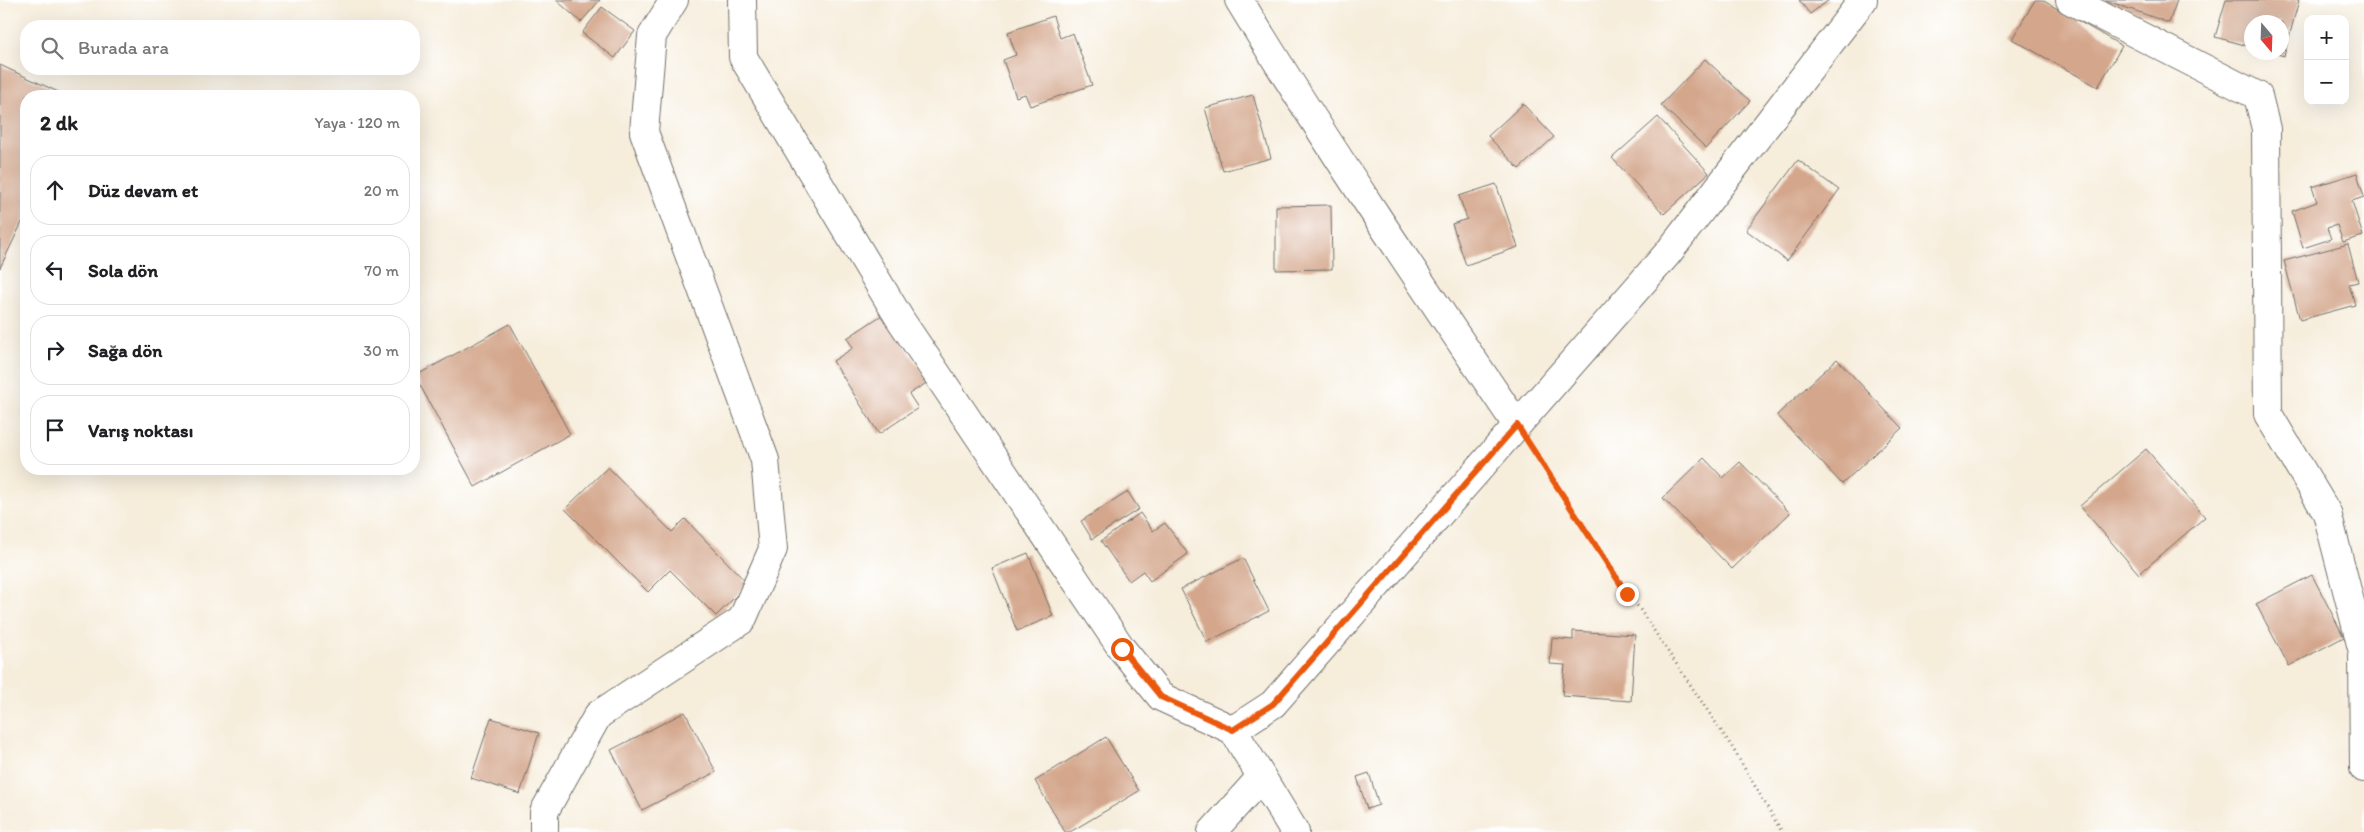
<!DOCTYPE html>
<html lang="tr">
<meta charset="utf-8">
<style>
body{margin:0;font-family:Itim,sans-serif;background:#f6f6f6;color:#202124}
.controls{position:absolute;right:15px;top:15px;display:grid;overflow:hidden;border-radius:10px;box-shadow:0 5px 20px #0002}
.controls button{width:45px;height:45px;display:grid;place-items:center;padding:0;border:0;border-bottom:1px solid #e0e0e0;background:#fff;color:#202124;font:25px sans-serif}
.compass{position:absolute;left:2244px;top:15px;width:45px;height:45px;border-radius:50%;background:#fff;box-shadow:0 5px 20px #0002;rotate:161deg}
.stop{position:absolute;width:15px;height:15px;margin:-11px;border:4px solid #ea580c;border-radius:50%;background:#fff}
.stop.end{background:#ea580c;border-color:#fff;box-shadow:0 1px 5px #0008}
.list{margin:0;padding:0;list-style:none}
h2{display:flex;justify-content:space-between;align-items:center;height:65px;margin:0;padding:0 20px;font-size:21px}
h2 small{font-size:16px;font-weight:400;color:#757577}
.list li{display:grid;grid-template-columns:32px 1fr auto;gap:15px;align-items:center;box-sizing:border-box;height:70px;margin:0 10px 10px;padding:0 10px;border:1px solid #e0e0e0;border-radius:20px}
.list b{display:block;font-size:19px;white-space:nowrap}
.list em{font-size:16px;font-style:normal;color:#757577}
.icon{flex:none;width:28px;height:28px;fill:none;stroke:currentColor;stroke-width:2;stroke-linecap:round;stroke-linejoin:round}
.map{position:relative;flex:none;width:2364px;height:832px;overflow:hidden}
.search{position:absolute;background:#fff;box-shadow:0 5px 20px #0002;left:20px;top:20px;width:400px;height:55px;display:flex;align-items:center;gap:12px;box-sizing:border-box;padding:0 18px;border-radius:20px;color:#757577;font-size:19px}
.panel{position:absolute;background:#fff;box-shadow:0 5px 20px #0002;left:20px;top:90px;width:400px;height:385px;border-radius:20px}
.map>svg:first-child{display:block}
</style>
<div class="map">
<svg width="2364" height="832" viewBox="0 0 2364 832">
<rect width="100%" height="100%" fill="#fff"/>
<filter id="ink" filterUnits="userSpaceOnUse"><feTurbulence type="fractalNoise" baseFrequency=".02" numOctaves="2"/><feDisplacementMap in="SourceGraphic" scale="10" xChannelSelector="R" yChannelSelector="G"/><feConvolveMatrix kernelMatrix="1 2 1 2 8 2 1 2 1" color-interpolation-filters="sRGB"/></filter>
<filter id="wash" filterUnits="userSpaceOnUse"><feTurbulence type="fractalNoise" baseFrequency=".0096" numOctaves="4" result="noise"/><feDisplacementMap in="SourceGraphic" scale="20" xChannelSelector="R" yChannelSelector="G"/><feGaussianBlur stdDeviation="1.12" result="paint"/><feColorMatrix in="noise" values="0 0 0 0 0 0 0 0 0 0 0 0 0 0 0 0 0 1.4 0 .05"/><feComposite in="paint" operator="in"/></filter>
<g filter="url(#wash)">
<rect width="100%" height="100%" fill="#f6eddb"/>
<g id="blocks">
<g fill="#d4a78d">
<path d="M556 0H600L581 22Z"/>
<path d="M1799 0H1829L1810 14Z"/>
<path d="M2035 0H2042L2122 46 2098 87 2012 39Z"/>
<path d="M2105 0H2177L2169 23Z"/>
<path d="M2226 0H2299L2284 56 2274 53 2282 52V22H2252V47L2215 37Z"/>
<path d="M602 7 635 31 615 58 582 33Z"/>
<path d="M1053 16 1060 38 1073 33 1092 85 1030 106 1025 94 1016 97 1003 60 1016 55 1008 32Z"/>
<path d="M1705 59 1750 101 1706 148 1661 105Z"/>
<path d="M0 65 67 96H26V214L0 268Z"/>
<path d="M1253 95 1271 158 1223 171 1205 108Z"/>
<path d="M1523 104 1554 137 1519 169 1488 136Z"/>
<path d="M1658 117 1709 173 1664 214 1612 158Z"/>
<path d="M1798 160 1839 190 1787 261 1746 230Z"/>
<path d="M2357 173 2364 197 2352 201 2363 236 2343 242 2337 225 2327 228 2331 239 2303 248 2292 211 2317 202 2312 187Z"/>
<path d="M1496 184 1518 247 1466 265 1452 224 1467 219 1459 196Z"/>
<path d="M1331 205 1332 269 1276 270V206Z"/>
<path d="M2348 244 2358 282 2349 284 2355 305 2300 320 2284 261Z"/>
<path d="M885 313 928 382 909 394 918 408 879 434 833 361 853 348 847 338Z"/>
<path d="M510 324 570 434 475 487 415 376Z"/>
<path d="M1837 359 1902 428 1842 484 1777 415Z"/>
<path d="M2146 449 2205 517 2139 574 2080 506Z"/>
<path d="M1704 458 1723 478 1740 462 1790 513 1732 569 1663 498Z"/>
<path d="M608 467 672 532 685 519 748 584 716 616 670 570 648 592 565 509Z"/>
<path d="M1128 492 1139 509 1092 539 1081 521Z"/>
<path d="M1140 513 1153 531 1165 523 1188 554 1150 581 1143 571 1129 581 1101 541Z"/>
<path d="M1028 553 1053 616 1017 631 992 568Z"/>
<path d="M1243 558 1269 611 1207 642 1181 589Z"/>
<path d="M2312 575 2344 637 2289 666 2256 604Z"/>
<path d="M1573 631 1635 635 1631 701 1562 696 1565 665 1550 664 1552 638 1573 640Z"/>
<path d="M685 712 716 772 642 810 611 750Z"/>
<path d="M491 718 539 733 520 794 471 778Z"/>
<path d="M1106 737 1139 791 1070 832H1065L1035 781Z"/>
<path d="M1369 773 1379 805 1367 809 1357 777Z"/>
</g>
</g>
</g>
<g filter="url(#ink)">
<use href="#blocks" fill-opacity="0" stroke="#726f69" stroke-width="1"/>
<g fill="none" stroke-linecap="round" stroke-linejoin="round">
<g stroke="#726f69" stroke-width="30">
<g id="minor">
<path d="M1239 0C1327 145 1422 285 1517 425"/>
<path d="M2070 0 2258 96 2266 129 2268 414 2327 513 2363 652 2364 768"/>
<path d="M1212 832 1261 777"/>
</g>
</g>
<g stroke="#726f69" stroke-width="30">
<g id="tertiary">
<path d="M742 0 743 57 900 319 1122 649 1161 697 1233 730 1273 704 1668 253 1863 0"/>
<path d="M1233 730 1295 832"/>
<path d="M544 832V812L598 715 742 620 773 549 765 460 644 132 652 36 674 0"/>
</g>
</g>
<path stroke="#726f69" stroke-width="3" stroke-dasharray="1 4" stroke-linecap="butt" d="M1537 456 1732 747 1782 832"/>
<use href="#minor" stroke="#fff" stroke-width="28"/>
<use href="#tertiary" stroke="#fff" stroke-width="28"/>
</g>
</g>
<g fill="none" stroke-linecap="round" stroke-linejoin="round" filter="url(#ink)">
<path stroke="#ea580c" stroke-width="6" d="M1122 649 1161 697 1233 730 1273 704 1517 425 1627 594"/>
</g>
</svg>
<div class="controls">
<button>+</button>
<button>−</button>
</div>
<svg class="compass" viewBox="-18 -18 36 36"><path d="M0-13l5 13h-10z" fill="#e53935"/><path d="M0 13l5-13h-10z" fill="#757577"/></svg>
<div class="stop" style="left:1122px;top:649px"></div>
<div class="stop end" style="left:1627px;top:594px"></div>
<div class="search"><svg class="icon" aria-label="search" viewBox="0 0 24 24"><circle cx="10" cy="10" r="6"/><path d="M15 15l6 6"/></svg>Burada ara</div>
<section class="panel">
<h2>2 dk<small>Yaya · 120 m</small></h2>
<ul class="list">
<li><svg class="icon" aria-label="ahead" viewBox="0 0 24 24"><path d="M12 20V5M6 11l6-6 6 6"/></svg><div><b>Düz devam et</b></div><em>20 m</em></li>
<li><svg class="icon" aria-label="left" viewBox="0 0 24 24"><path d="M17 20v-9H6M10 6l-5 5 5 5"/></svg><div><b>Sola dön</b></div><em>70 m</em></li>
<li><svg class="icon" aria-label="right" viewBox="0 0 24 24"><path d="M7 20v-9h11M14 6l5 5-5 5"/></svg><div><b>Sağa dön</b></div><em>30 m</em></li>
<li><svg class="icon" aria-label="arrive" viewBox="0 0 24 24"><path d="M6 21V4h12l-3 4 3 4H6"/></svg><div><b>Varış noktası</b></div></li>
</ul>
</section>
</div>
